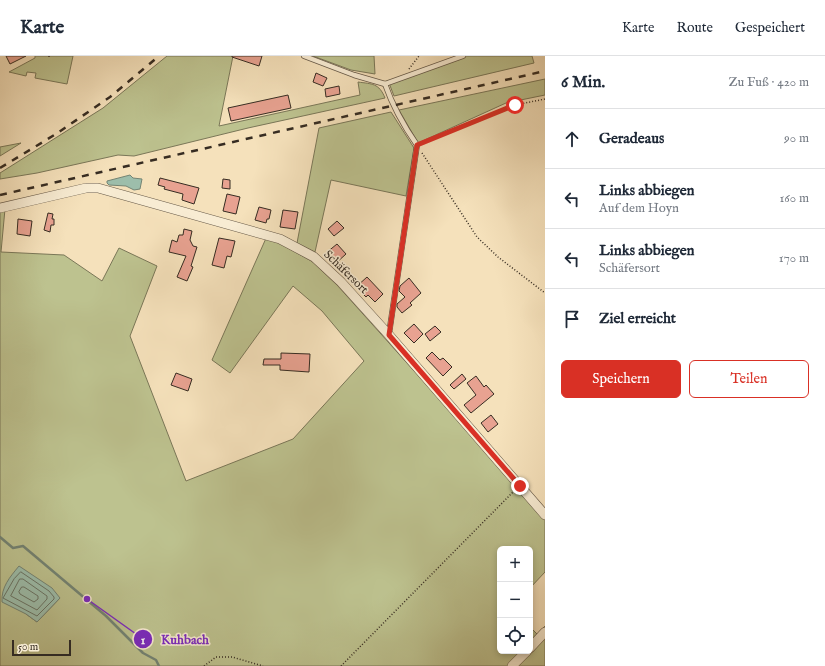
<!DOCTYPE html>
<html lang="de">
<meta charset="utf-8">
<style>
body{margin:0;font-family:"IM FELL English",serif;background:#f6f6f7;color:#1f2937}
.controls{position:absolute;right:12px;bottom:12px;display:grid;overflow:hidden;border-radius:6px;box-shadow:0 2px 6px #0003}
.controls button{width:36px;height:36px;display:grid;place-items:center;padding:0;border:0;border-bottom:1px solid #e0e1e3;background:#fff;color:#1f2937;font:20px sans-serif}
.scale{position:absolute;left:12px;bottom:10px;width:59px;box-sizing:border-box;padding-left:4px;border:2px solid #362c22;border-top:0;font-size:11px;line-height:14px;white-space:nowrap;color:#362c22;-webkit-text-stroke:3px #f8ecd3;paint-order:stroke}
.stop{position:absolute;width:12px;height:12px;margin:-9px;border:3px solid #d93025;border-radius:50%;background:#fff}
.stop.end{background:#d93025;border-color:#fff;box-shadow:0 1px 4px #0008}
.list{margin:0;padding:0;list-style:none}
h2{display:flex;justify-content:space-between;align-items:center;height:52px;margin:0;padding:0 16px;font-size:17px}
h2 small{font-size:13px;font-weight:400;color:#747a83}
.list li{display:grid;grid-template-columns:26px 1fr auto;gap:12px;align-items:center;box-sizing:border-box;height:60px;padding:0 16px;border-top:1px solid #e0e1e3}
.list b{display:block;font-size:15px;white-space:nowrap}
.list p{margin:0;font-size:13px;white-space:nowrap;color:#747a83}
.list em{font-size:13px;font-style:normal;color:#747a83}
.actions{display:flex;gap:8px;padding:12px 16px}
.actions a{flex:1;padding:9px 0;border:1px solid #d93025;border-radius:6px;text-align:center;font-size:14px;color:#d93025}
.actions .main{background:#d93025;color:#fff}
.icon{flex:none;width:22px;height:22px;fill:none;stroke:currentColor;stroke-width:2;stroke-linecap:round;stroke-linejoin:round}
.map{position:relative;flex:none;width:545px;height:610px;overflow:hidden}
header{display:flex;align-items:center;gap:24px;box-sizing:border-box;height:56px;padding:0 20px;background:#fff;border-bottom:1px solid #e0e1e3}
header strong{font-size:19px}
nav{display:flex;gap:22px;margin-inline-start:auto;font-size:14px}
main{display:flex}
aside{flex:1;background:#fff}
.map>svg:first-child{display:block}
</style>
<header>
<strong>Karte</strong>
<nav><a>Karte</a><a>Route</a><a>Gespeichert</a></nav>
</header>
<main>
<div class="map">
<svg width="545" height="610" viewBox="0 0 545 610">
<rect width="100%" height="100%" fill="#f5e1bb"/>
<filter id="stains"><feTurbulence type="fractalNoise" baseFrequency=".005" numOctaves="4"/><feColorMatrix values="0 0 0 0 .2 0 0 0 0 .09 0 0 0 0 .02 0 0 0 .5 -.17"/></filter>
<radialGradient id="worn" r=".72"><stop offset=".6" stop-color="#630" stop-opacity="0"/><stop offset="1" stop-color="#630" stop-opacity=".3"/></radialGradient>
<g fill="#bdc28f" stroke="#7a7758" fill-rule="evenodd">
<path d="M35 0H73L67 28 35 22 36 17 27 16 26 20 9 16 35 2Z"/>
<path d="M167 0H233L219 70 360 39 358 26C372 28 379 27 385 42L248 72 134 100 118 99 37 117 0 123V117L103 52Z"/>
<path d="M313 0H374L375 18 351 14Z"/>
<path d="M465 0H532L534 7 394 40 389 27 451 6Z"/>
<path d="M545 23V39L506 47 418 87 399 54Z"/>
<path d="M391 56 414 92 406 140 331 124 315 196 297 187 319 72Z"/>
<path d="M21 87 0 100V91Z"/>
<path d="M5 153 1 196 64 199 102 225 119 192 157 210 130 280 186 425 293 383 364 305 322 255 293 230 230 317 212 304 267 180 313 206 337 229 545 461V516L530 532V493H500V595H530V571L537 578 545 570V610H0V155ZM60 542 37 566 26 558Z"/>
</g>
<g fill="#9dbeab" stroke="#748474">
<path d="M130 119 133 122 142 123 140 133 134 134 126 130 109 129 107 127V125Z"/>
<path d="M19 510 52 532 60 542 37 566 26 558 2 546C1 531 10 521 19 510Z"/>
</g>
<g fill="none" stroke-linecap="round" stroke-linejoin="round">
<g stroke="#6a7566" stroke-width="1">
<path d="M21 516 49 535 54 541V543L37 560 3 542 14 523Z"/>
<path d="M20 523H23L47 540V543L37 554 11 540Z"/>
<path d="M22 531H24L38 540V543L34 546 20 538 19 536Z"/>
</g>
<path stroke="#748474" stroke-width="2.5" d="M0 481 13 492 23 490 106 560 143 597 156 604 159 610"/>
</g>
<g fill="#e8a291" stroke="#362c22">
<path d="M6 0H26L10 8Z"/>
<path d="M232 0H262L259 10 232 1Z"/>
<path d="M316 17 327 22 323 30 313 26Z"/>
<path d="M339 30 340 38 326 41 325 33Z"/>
<path d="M288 39 291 52 231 65 228 52Z"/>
<path d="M160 122 199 132 194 148 182 144 183 138 164 133 165 131 158 129Z"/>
<path d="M223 123 230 124V133L222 132Z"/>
<path d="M227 138 240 141 236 158 223 155Z"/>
<path d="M259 151 271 154 269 163H267L266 167 255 164Z"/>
<path d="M283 154 298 156 295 173 280 171Z"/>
<path d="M48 157 53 158 52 163H54V169H51L50 176 44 174Z"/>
<path d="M18 163 32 165 30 180 17 178Z"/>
<path d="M337 165 344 172 334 180 328 173Z"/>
<path d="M184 173 192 175 190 184 193 190 197 191 191 210 193 211 187 225 177 221 186 200 169 196 172 184 177 186 179 179H183Z"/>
<path d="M219 182 235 185 231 201 227 200 224 212 212 209Z"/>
<path d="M337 188 346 198 335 208 326 197Z"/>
<path d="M367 221 383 238 375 246 368 239 366 241 356 231Z"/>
<path d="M409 222 421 237 410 247 412 249 402 257 397 251V248L405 241 399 235 400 230Z"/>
<path d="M414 268 423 278 414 287 404 277Z"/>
<path d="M435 270 441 276 430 285 425 278Z"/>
<path d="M432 296 440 304 443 302 452 311 443 320 426 302Z"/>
<path d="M281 297 310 298 309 316 280 314V309H263L264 303H281Z"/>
<path d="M176 317 192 323 188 335 171 329Z"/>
<path d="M462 318 466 323 454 333 450 329Z"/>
<path d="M476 320 484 331 486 329 494 338 471 357 464 349 476 339 467 327Z"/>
<path d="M491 359 498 368 488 376 481 367Z"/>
</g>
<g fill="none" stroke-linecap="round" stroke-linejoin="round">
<g stroke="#665948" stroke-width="6">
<g id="lane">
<path d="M304 0 354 19 385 28"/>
<path d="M385 28C393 51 403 69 417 89L389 278"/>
<path d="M385 28 463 0"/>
</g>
</g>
<g stroke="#665948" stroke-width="10">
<g id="street">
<path d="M0 152 86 132H98L280 183 314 201 341 226 389 279 545 459"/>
<path d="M530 592 545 576"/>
<path d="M512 610 527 595"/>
</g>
</g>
<g stroke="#362c22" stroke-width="1.5" stroke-dasharray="1 2" stroke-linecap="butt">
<path d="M49 0V2"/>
<path d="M409 13 419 0"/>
<path d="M423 87 515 49 545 43"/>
<path d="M422 97 477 181 498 201 545 237"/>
<path d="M204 610 216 601H232L263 610"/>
<path d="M341 610 514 435"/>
</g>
<use href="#lane" stroke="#f8ecd3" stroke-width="4.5"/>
<use href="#street" stroke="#f8ecd3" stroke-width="9"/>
<g stroke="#362c22" stroke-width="2.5" stroke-dasharray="7 7" stroke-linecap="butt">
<path d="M0 112 56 78 110 41 159 0"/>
<path d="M0 139 545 15"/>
</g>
</g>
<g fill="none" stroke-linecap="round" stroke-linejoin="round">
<path stroke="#d93025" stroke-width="5" d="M515 49 417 89 389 279 520 430"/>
</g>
<g text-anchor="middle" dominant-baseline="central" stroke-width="3" stroke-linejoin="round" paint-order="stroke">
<g font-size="12" fill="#362c22" stroke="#f8ecd3">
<text transform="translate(346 216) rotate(44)">Schäfersort</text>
</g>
</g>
<path fill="none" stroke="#7b2cbf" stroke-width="1.5" d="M87 543L143 583"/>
<g fill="#7b2cbf" stroke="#f8ecd3" stroke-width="1.5">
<circle cx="87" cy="543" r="4"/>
<circle cx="143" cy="583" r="10"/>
</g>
<g font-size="12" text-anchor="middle" font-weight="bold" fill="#fff">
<text x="143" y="588">1</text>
</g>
<g font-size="13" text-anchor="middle" font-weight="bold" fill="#7b2cbf" stroke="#f8ecd3" stroke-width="3" stroke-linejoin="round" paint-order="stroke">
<text x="185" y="588">Kuhbach</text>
</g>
<rect width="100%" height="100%" filter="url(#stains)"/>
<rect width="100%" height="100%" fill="url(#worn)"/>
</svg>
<div class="controls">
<button>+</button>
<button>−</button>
<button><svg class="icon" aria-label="locate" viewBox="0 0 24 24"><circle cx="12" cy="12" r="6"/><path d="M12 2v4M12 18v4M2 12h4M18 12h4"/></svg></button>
</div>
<div class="scale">50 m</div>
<div class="stop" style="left:515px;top:49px"></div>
<div class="stop end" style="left:520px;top:430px"></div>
</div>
<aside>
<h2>6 Min.<small>Zu Fuß · 420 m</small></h2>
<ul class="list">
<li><svg class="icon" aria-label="ahead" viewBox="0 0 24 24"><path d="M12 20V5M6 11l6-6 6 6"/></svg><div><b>Geradeaus</b></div><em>90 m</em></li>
<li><svg class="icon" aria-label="left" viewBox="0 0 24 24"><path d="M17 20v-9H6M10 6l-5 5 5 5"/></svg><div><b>Links abbiegen</b><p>Auf dem Hoyn</p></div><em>160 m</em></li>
<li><svg class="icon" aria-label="left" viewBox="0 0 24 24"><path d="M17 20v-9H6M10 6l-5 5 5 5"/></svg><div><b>Links abbiegen</b><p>Schäfersort</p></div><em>170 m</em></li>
<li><svg class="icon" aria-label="arrive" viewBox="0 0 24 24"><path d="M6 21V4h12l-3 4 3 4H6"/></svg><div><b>Ziel erreicht</b></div></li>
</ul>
<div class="actions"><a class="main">Speichern</a><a>Teilen</a></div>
</aside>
</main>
